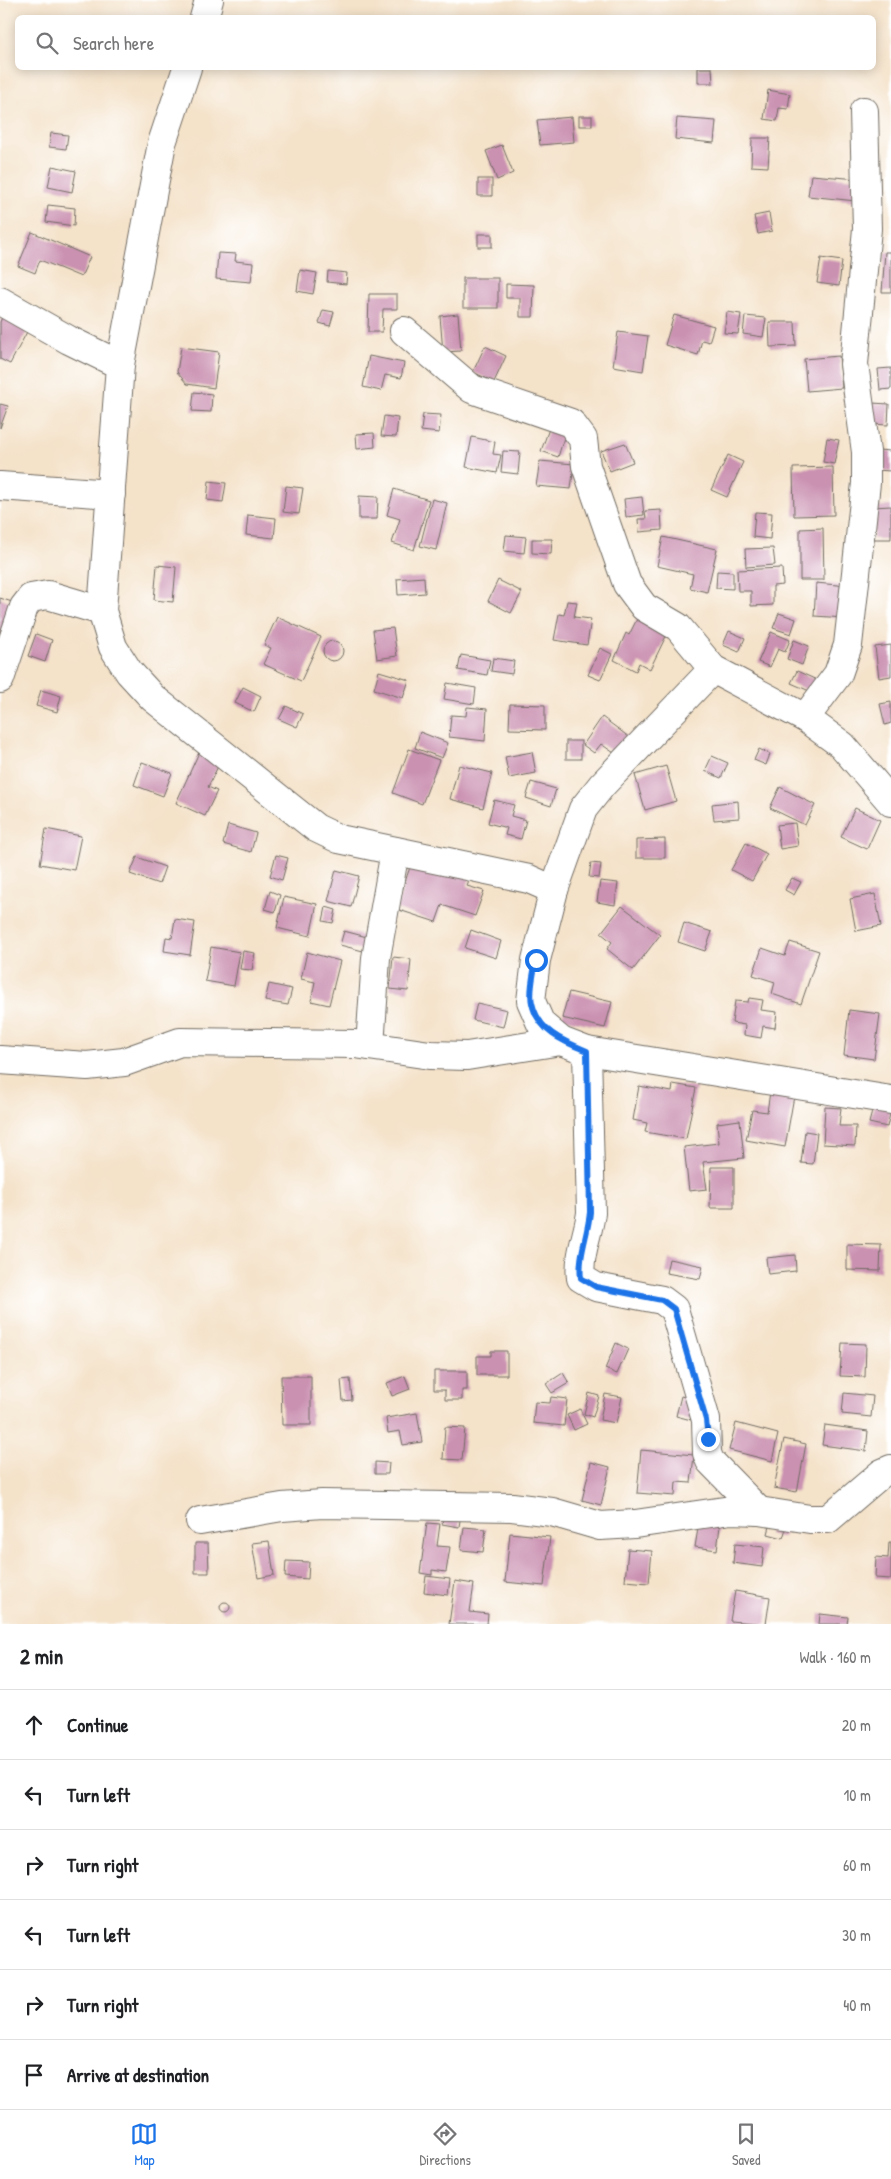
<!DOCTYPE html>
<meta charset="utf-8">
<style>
body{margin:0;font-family:"Patrick Hand",sans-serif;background:#f6f6f6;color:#202124}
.stop{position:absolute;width:15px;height:15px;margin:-11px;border:4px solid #1a73e8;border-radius:50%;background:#fff}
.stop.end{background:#1a73e8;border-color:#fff;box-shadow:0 1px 5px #0008}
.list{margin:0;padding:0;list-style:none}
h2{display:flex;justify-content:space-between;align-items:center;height:65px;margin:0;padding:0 20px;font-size:21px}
h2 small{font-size:16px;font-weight:400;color:#757577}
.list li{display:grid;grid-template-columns:32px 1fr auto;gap:15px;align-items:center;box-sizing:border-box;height:70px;padding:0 20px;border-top:1px solid #e0e0e0}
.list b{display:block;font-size:19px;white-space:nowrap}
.list em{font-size:16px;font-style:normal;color:#757577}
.icon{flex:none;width:28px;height:28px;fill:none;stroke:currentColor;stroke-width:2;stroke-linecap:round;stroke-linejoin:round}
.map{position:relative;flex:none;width:891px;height:1624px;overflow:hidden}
.search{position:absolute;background:#fff;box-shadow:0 2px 12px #0003;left:15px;right:15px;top:15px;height:55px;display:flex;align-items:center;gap:12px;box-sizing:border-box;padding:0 18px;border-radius:8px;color:#757577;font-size:19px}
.sheet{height:485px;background:#fff}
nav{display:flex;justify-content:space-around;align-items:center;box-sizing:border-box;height:70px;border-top:1px solid #e0e0e0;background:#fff;font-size:14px;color:#757577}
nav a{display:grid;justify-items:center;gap:2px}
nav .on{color:#1a73e8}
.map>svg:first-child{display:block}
</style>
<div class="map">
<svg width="891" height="1624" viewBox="0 0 891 1624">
<rect width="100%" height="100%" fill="#fff"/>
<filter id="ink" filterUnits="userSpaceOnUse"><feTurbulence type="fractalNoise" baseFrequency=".02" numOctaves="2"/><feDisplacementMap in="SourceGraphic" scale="10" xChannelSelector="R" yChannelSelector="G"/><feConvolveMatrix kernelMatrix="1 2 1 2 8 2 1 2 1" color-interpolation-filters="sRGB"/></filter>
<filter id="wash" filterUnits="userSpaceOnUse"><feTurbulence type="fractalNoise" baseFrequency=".0096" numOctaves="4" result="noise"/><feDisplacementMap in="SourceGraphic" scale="20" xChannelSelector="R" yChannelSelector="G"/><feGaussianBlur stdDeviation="1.12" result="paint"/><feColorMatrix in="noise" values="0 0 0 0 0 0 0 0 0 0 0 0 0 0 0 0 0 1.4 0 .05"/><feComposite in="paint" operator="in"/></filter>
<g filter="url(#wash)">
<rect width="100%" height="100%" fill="#f4e2c9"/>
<g id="blocks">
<g fill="#ca91b1">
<path d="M698 68H712L713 83H698Z"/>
<path d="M768 90 790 94 788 109 779 108 777 121 764 119Z"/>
<rect x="579" y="116" width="13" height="10"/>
<path d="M572 117 574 142 540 145 537 120Z"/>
<path d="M677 118 716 121 714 143 675 139Z"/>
<path d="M51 133 68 135 66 149 49 147Z"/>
<path d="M752 138H770L768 167 751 166Z"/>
<path d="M502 145 513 173 497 180 486 151Z"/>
<path d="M52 166 76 171 72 192 48 187Z"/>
<path d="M811 175 858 179 856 201 808 196Z"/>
<rect x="478" y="179" width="14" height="17"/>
<path d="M48 205 75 208 74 226 46 222Z"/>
<path d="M769 213 772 231 758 234 754 216Z"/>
<path d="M32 232 90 257 81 277 40 260 35 273 18 266Z"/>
<rect x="478" y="234" width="14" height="13"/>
<path d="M885 252H891V292H882Z"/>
<path d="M218 253 236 254 235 261 253 263 251 282 216 279Z"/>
<path d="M821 258 842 261 839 286 817 283Z"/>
<path d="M300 270 317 273 313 294 297 291Z"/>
<path d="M328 271 347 273 346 284 327 282Z"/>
<rect x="463" y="278" width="35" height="30"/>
<path d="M506 284 534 285 533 317H520V298H506Z"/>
<path d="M369 294H397V309H383L382 332H368Z"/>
<path d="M323 310 334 312 330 326 319 323Z"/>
<path d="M727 312 741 314 738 334 724 333Z"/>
<path d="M458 314 461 351 443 352 440 316Z"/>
<path d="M3 315 29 328 10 364 0 359V322Z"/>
<path d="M674 315 714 326 709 342 702 340 698 355 665 345Z"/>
<path d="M745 316 766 318 763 337 743 334Z"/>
<path d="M769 322H795L796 346 770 347Z"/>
<path d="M618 332 648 336 643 371 613 366Z"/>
<path d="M485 346 506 356 494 382 473 372Z"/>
<path d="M181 347 219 352 214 388 187 384 177 372Z"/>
<path d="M369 356 404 363 401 378 385 375 381 391 363 387Z"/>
<path d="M839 356 842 388 807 391 804 359Z"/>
<path d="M891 368V389L880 390 878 369Z"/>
<path d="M194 392 212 394 211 412 192 411Z"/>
<path d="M872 403 889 404 888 425 871 424Z"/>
<path d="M0 404 8 406 0 428Z"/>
<path d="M423 414 441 415 439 433 421 431Z"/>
<path d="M384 416 398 418 396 437 381 436Z"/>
<path d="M550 426 566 431 558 457 541 451Z"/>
<path d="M374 433 375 447 357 449 356 434Z"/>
<path d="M472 437 495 442 493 454 501 455 497 473 466 467Z"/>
<path d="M827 438 839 440 834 464 823 462Z"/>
<path d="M625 443 633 462 610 471 601 451Z"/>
<path d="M878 450 891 451V471L876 470Z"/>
<path d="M503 451 520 452 518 474 501 472Z"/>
<path d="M728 455 743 462 727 497 711 490Z"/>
<path d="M540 461 574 464 571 489 536 486Z"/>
<path d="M833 467 834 515 794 516 793 468Z"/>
<path d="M209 481 226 483 223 502 207 500Z"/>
<path d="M286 486 303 488 299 514 283 512Z"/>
<path d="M394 489 429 500 414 550 392 543 400 519 387 515Z"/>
<path d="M359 496 378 497 377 519H359Z"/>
<path d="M642 497 644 515 626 517 624 499Z"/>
<path d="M432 499 447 503 436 550 420 546Z"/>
<path d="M891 506V539H873V507Z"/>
<path d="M661 510 662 530 639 532 638 519H646L645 511Z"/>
<path d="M755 512 772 513 770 539 753 537Z"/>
<path d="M248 515 276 518 274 538 246 535Z"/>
<path d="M823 528 824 580H800V529Z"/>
<path d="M506 535 526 537 524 553 504 551Z"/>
<path d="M663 537 717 549 707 592 690 588 693 574 657 566Z"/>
<path d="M532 539H552L551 554 532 553Z"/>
<path d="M773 548 775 565 746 567 745 549Z"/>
<path d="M157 565 176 567 173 602 154 600Z"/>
<path d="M782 568 783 585 773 586V605L751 606V591H738L737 570Z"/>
<path d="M717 571 733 572V589L716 588Z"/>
<path d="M424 577 425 593 398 595 397 579Z"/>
<path d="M498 580 522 592 511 613 488 601Z"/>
<path d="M816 583 848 586 845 618 814 616Z"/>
<path d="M0 598 18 604 0 636Z"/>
<path d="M567 601 577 602 574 617 591 619 587 645 554 640 559 614 564 615Z"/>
<path d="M779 613 796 619 791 634 773 628Z"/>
<path d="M277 617 321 637 301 681 263 664 271 648 264 645Z"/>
<path d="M638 617 668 632 650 669 639 663 636 671 614 660 626 633 629 635Z"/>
<path d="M393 628 397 656 377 659 373 630Z"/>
<path d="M729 631 745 638 739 652 723 645Z"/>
<path d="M771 632 790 640 785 652 778 649 770 667 758 662Z"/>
<path d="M36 634 52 640 45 662 28 656Z"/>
<path d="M794 640 809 646 802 665 787 659Z"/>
<circle cx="333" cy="651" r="10"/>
<path d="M891 645V676L879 678 875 647Z"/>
<path d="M600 648 612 654 600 680 588 675Z"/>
<path d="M461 655 490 660 487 675 458 670Z"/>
<path d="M493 658 514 661 512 674 491 671Z"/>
<path d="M379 671 409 680 403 698 374 689Z"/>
<path d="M797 671 819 681 814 693 791 683Z"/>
<path d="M447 683 476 688 474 704 444 699Z"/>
<path d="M243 687 261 696 254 712 235 703Z"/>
<path d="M41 690 61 696 57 712 36 706Z"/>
<path d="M891 702V723L885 725 880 704Z"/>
<path d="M510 704 545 705V730L509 729Z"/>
<path d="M286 706 303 714 297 727 279 719Z"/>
<path d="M467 707 487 709 485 741 449 737 451 715 466 716Z"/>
<path d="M602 717 629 737 617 755 601 744 594 753 583 745Z"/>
<path d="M420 732 448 743 442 758 415 748Z"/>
<rect x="566" y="741" width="15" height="18"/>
<path d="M201 748 222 758 208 787 217 791 205 816 176 803Z"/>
<path d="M409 749 439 760 422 804 393 793Z"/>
<path d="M759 749 770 754 766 765 754 760Z"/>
<path d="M532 752 536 773 509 778 505 757Z"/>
<path d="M712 756 728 763 721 778 705 771Z"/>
<path d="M142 762 172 773 163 796 134 785Z"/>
<path d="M459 765 492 773 483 808 450 799Z"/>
<path d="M666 766 676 801 645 810 635 775Z"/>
<path d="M531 782 556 789 551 806 526 798Z"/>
<path d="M780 787 815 805 805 825 770 808Z"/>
<path d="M494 800 514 805 511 816 526 820 521 839 505 835 507 828 488 823Z"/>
<path d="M738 801 739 818 714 820 712 804Z"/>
<path d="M855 808 880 820 867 849 841 837Z"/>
<path d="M795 823 798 846 780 849 777 825Z"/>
<path d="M228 825 256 833 251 852 223 844Z"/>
<path d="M46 829 81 836 74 870 40 864Z"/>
<path d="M665 839V858H636V840Z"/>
<path d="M746 843 767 854 752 881 731 870Z"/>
<path d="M276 855 288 858 282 880 270 876Z"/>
<path d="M137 857 165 867 159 884 130 874Z"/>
<path d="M591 863 601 864 599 878 589 877Z"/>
<path d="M411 864 471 877 467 886 484 891 475 916 442 905 436 922 396 909Z"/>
<path d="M336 870 359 876 351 907 328 901Z"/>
<path d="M792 878 801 882 794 895 785 890Z"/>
<path d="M600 881 618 883 615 905 597 902Z"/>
<path d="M270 891 280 895 275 912 265 909Z"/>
<path d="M875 894 881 926 856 931 850 899Z"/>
<path d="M284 897 317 904 310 936 277 928Z"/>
<path d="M622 906 660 935 633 970 607 949 612 942 601 933Z"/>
<path d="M326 907 336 910 333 923 323 921Z"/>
<path d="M175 919 195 922 190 955 164 951 166 937 172 938Z"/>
<path d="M684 923 712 932 705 951 678 942Z"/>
<path d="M471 930 501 941 496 958 465 948Z"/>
<path d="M344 931 367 937 363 951 340 945Z"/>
<path d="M790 942 819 951 801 1004 772 994 775 982 753 975 762 948 785 956Z"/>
<path d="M211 947 240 952 234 986 205 981Z"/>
<path d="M243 951 255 953 252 970 240 969Z"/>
<path d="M307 952 340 961 329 1005 311 1001 315 982 301 979Z"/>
<path d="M393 957 411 959 408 991 390 989Z"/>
<path d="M269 984 292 989 288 1005 265 1001Z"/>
<path d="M569 992 612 1002 605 1028 562 1018Z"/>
<path d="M749 998 763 1000 761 1010 777 1012 775 1028 763 1026 761 1038 744 1035 745 1025 732 1023 735 1001 748 1002Z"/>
<path d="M477 1003 507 1010 503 1027 473 1020Z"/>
<path d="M849 1010 880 1014 874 1059 844 1055Z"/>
<path d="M673 1084 696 1088 686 1139 645 1132 647 1123 633 1120 639 1086 672 1092Z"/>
<path d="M770 1092 794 1096 785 1147 746 1140 752 1110 767 1112Z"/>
<path d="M874 1104 891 1110 887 1127 869 1123Z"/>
<path d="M825 1107 841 1108 839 1126H856L855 1146 823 1144Z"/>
<path d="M740 1120 744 1158 703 1162 707 1189 689 1191 684 1147 719 1143 717 1123Z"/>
<path d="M805 1131 817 1133 813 1164 801 1163Z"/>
<path d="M711 1167H734V1208H710Z"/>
<path d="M847 1244 881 1245 880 1271 847 1270Z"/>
<path d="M795 1255 796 1271 768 1274 766 1258Z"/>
<path d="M669 1259 703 1266 700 1279 666 1273Z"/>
<path d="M616 1343 628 1349 617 1374 605 1369Z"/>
<path d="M842 1343 866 1344 865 1377 840 1376Z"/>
<path d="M491 1351H507V1375H477V1356H491Z"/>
<path d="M434 1371H467V1390H462V1400H445V1390H434Z"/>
<path d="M563 1373 569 1383 552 1393 546 1384Z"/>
<path d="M281 1376H311V1425H282Z"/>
<path d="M405 1376 410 1389 392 1396 387 1383Z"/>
<path d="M350 1379 352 1400 343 1401 341 1380Z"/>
<path d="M589 1393 599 1396 593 1417 584 1414Z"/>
<path d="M844 1393 873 1396 871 1417 842 1414Z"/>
<path d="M605 1394 622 1397 616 1423 600 1420Z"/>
<path d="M681 1396 696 1401 691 1420 676 1416Z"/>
<path d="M551 1397 567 1399 564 1426 533 1423 535 1402 550 1403Z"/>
<path d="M580 1409 587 1424 574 1430 567 1415Z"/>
<path d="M417 1413 422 1442 403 1445 400 1431 388 1433 386 1418Z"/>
<path d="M736 1423 778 1434 772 1461 729 1450Z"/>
<path d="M825 1425 868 1431 866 1451 822 1445Z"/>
<path d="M445 1427 465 1428 462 1460 443 1459Z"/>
<path d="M784 1439 806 1444 797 1492 774 1488Z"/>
<path d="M641 1450 694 1455 691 1483 676 1482 675 1496 637 1493Z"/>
<path d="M375 1462 389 1463 388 1474H375Z"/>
<path d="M591 1462 610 1467 601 1505 582 1500Z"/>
<path d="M444 1511 461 1514 459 1527 442 1524Z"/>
<path d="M772 1518 788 1522 783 1538 768 1534Z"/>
<path d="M699 1522 720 1526 717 1550 695 1547Z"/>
<path d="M427 1523 440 1524 437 1546 450 1547 446 1572 432 1570V1575L420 1573Z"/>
<path d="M464 1527 486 1529 483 1552 461 1550Z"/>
<path d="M510 1533 550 1537 544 1586 505 1582Z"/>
<path d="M269 1541 274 1575 258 1578 252 1543Z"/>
<path d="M889 1542H891V1579L875 1578 876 1557 888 1558Z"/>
<path d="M195 1543H208L209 1573H195Z"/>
<path d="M735 1544 764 1547 762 1567 733 1563Z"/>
<path d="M628 1549 652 1551 649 1583 625 1581Z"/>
<path d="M286 1561 309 1562 308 1579 285 1577Z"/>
<path d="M426 1576 450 1579 448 1595 424 1592Z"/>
<path d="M455 1581 474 1584 470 1612 488 1614 487 1624H449Z"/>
<path d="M735 1591 770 1597 766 1624 730 1621Z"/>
<circle cx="225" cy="1607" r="5"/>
<path d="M820 1614 848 1617 847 1624H819Z"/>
</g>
</g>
</g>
<g filter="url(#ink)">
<use href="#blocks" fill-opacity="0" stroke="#716b62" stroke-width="1"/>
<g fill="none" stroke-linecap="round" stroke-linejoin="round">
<g stroke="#716b62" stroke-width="30">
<g id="minor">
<path d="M204 18 209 0"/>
<path d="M0 301 69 340 120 365 102 611 113 647 129 672 153 698 316 828 339 839 529 879 554 890"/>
<path d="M404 331 472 389 571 423 583 439 586 466 627 584 644 607 678 627 713 669 805 718 842 745 891 802"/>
<path d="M120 365 162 143 187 68"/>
<path d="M0 486 111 494"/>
<path d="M713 669 602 785 583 809 554 890 536 960 531 1001 541 1024 561 1041 587 1051 891 1100"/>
<path d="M0 679 24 607 31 598 48 595 102 611"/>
<path d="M805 718 838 674 848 645 866 483V452L854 364 867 229 864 111"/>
<path d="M370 1046 376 958 395 851"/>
<path d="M587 1051 591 1213C588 1235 578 1256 581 1278L596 1287 662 1300 674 1309 706 1420 707 1453 710 1461 759 1511"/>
<path d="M0 1060 87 1066 124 1062 180 1042 355 1044 430 1055 467 1056 561 1041"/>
<path d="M200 1521 282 1507 322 1504 512 1507 552 1512 600 1526 635 1524 731 1510 759 1511 810 1519H828L882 1473 891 1469"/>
</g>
</g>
<use href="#minor" stroke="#fff" stroke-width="28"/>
</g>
</g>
<g fill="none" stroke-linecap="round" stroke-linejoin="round" filter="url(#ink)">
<path stroke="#1a73e8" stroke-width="6" d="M536 960C534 973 529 991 532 1003 538 1031 562 1041 587 1051L590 1212C588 1235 578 1256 581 1278L596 1287 662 1300 674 1309 706 1420 708 1439"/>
</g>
</svg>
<div class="stop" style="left:536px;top:960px"></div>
<div class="stop end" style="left:708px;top:1439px"></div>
<div class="search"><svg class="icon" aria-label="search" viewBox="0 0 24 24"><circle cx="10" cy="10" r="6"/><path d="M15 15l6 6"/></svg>Search here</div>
</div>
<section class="sheet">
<h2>2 min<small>Walk · 160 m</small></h2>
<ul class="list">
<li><svg class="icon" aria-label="ahead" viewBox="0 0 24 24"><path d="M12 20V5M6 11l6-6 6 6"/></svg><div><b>Continue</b></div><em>20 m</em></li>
<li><svg class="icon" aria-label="left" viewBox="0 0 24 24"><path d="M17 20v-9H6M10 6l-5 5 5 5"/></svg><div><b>Turn left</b></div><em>10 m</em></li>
<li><svg class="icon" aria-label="right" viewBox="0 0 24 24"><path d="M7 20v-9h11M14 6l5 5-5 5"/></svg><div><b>Turn right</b></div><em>60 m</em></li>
<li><svg class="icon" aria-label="left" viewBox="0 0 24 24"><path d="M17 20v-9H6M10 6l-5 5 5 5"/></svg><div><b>Turn left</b></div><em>30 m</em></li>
<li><svg class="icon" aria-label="right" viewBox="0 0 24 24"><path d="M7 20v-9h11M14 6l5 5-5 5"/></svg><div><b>Turn right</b></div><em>40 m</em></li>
<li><svg class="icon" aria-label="arrive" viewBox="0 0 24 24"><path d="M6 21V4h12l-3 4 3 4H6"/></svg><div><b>Arrive at destination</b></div></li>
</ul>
</section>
<nav>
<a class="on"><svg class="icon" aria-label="map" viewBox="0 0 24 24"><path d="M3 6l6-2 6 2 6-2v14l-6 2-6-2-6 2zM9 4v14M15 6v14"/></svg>Map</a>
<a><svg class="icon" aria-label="directions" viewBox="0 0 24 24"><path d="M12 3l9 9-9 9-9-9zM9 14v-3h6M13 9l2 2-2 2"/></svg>Directions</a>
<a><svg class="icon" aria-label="saved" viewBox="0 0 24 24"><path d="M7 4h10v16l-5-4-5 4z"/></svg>Saved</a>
</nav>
